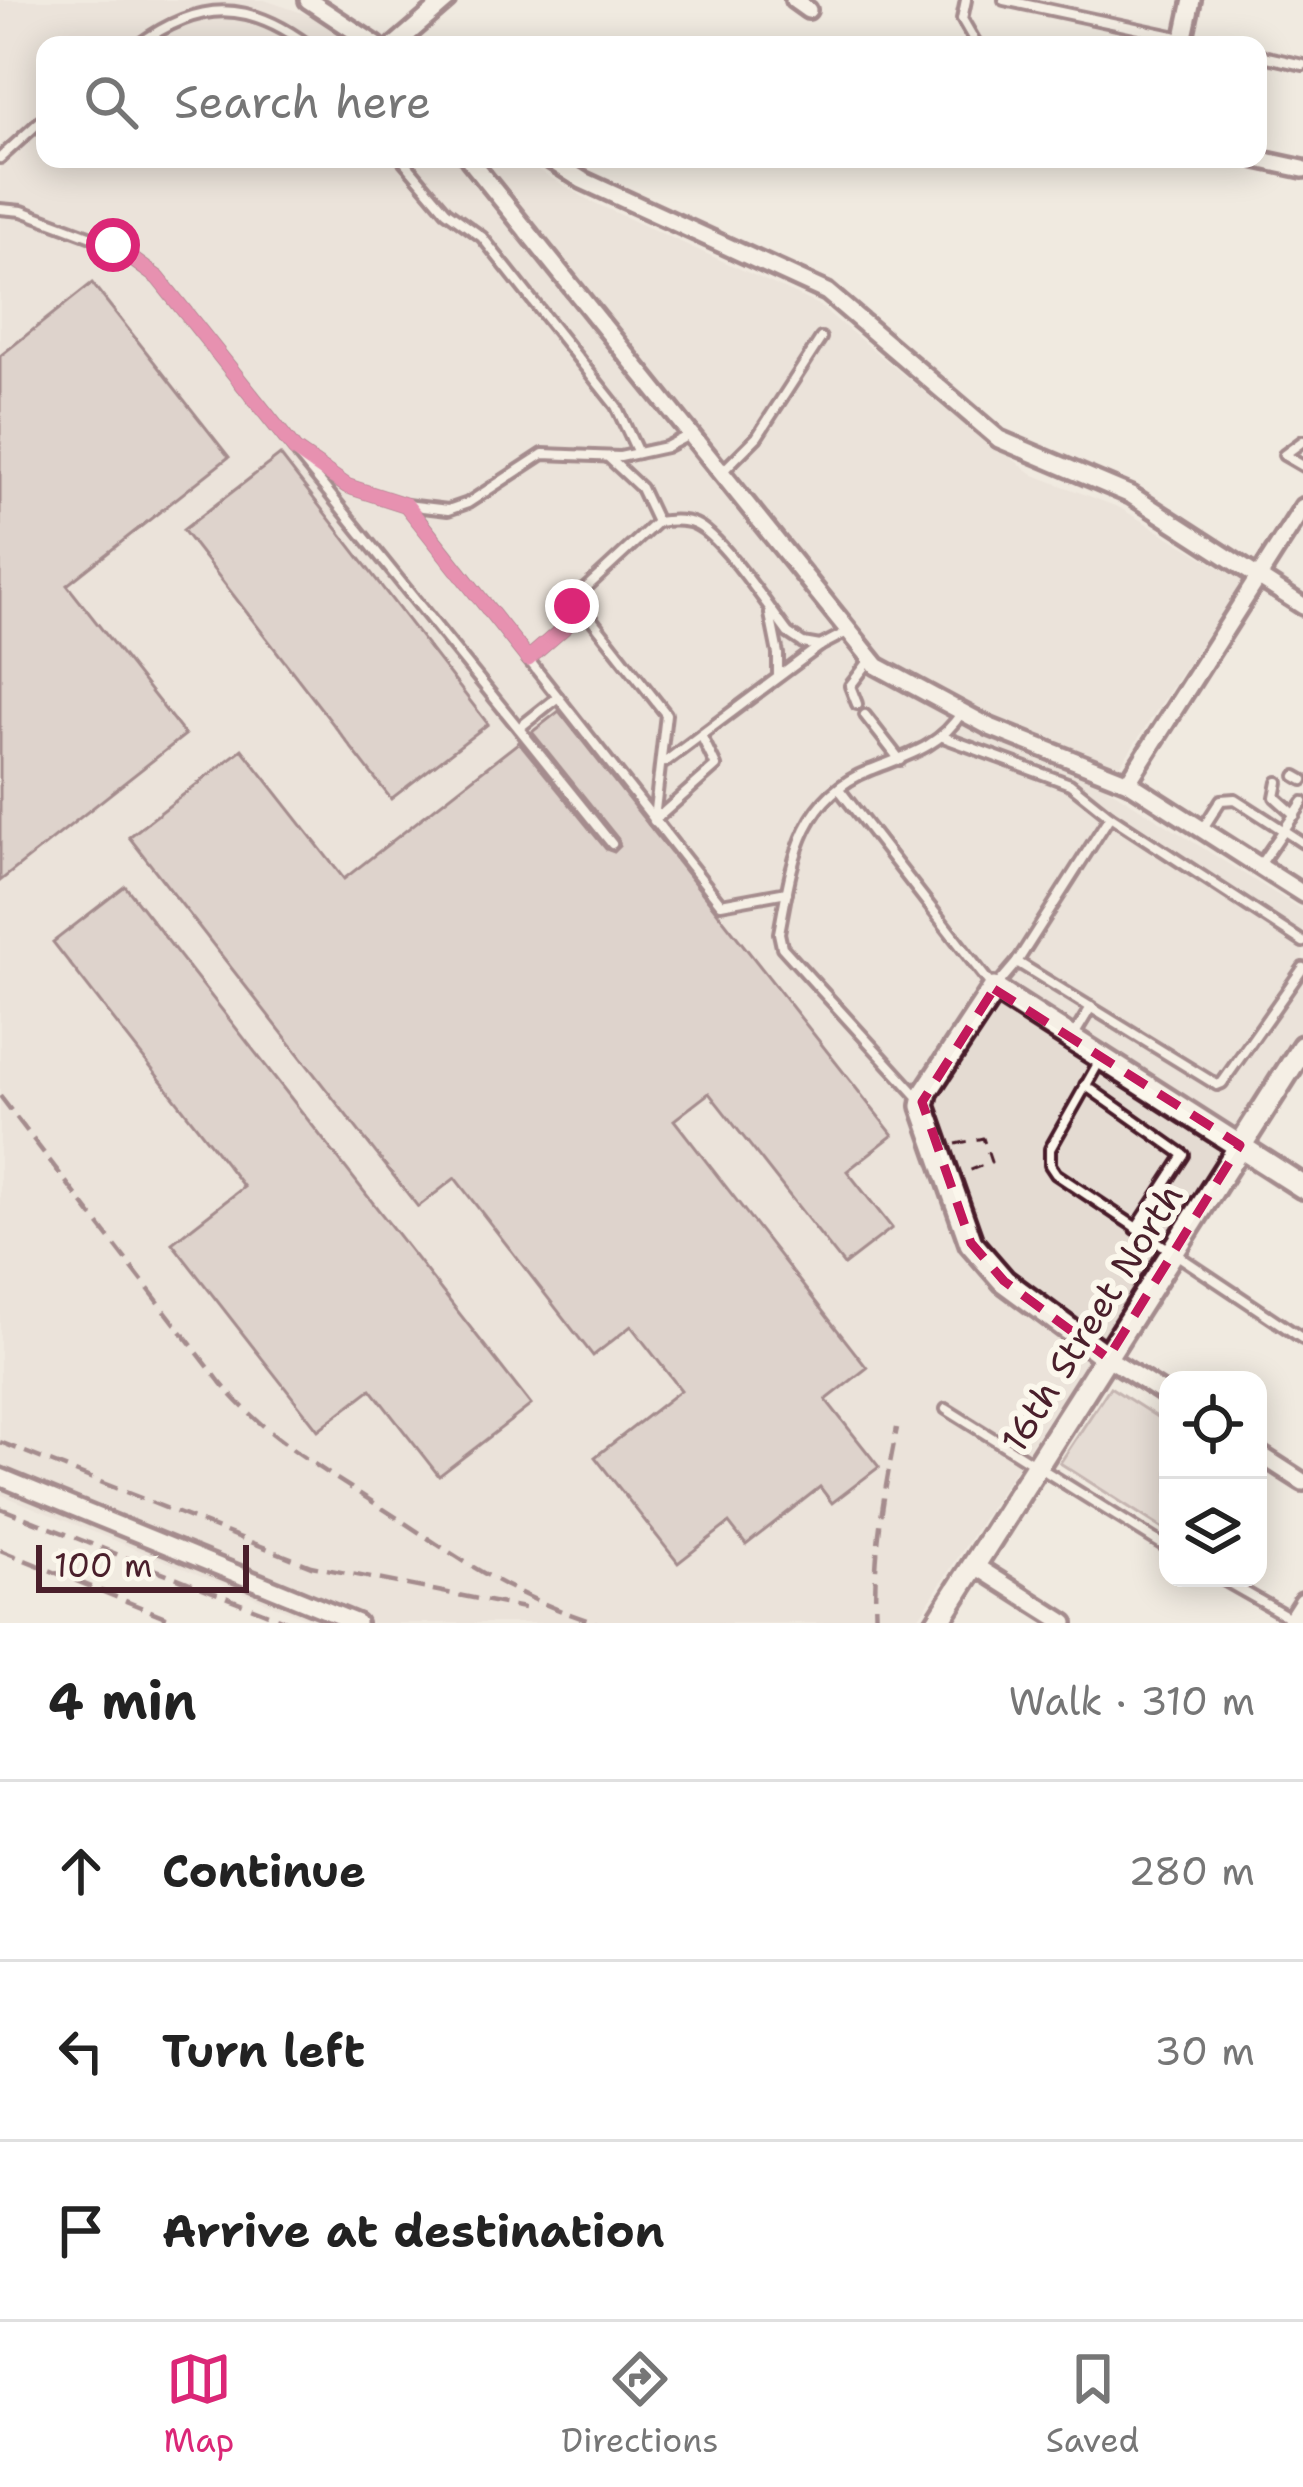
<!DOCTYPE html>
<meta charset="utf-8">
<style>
body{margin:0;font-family:"Shantell Sans",sans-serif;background:#f2f2f2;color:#222}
.controls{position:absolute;right:36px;bottom:36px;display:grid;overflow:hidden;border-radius:24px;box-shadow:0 6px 30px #0003}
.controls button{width:108px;height:108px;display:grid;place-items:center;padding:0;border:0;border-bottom:3px solid #e0e0e0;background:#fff;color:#222;font:60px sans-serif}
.scale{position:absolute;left:36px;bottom:30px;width:213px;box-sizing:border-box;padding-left:12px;border:6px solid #4a1f2b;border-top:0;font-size:33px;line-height:42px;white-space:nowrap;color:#4a1f2b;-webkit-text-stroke:9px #fbf7ec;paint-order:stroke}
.stop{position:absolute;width:36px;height:36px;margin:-27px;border:9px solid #db2777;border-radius:50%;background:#fff}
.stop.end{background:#db2777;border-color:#fff;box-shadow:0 3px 12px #0008}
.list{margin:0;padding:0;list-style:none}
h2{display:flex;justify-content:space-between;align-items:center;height:156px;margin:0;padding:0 48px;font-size:51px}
h2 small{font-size:39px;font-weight:400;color:#767676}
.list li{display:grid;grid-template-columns:78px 1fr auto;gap:36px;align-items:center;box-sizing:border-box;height:180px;padding:0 48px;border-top:3px solid #e0e0e0}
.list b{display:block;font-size:45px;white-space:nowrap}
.list em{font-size:39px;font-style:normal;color:#767676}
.icon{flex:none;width:66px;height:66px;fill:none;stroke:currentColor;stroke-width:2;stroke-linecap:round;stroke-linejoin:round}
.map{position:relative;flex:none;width:1303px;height:1623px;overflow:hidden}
.search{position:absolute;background:#fff;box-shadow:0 6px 30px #0003;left:36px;right:36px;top:36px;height:132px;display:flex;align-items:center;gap:30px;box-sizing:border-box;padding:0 42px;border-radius:24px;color:#767676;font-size:45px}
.sheet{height:696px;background:#fff}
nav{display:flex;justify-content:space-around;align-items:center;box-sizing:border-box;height:168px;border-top:3px solid #e0e0e0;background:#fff;font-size:33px;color:#767676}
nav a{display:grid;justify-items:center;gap:6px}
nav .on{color:#db2777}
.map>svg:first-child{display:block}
</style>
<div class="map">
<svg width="1303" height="1623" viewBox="0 0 1303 1623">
<rect width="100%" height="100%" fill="#f0eae0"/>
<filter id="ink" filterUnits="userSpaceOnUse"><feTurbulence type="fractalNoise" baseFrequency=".00833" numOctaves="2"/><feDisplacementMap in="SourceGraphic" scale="24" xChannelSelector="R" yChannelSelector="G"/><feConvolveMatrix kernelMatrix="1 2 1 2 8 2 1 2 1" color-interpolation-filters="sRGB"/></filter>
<g filter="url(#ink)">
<path fill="#e4dbd2" d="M0 0H264L320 19 354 45H45V159H520L590 201 817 304 945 409 1034 475 1120 508 1242 581 1106 787 1303 911V1027L915 1623H318L0 1494Z"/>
<path fill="#d8ccc6" stroke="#917678" stroke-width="3" d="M1110 1387 1168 1424V1532L1060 1463Z"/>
<g fill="#c8b8b3" stroke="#4a1f2b" stroke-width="3">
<path d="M92 283 229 457 67 585 185 735 0 881V356Z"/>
<path d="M280 455 488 724 391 799 183 530Z"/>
<path d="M559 711 893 1135 847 1171 892 1228 844 1265 709 1093 674 1120 867 1368 826 1400 879 1467 832 1503 820 1487 746 1545 729 1523 678 1563 595 1457 681 1390 631 1326 593 1356 455 1178 418 1207 129 837 242 749 344 879 519 742 606 849 614 852 620 846 618 839 532 732Z"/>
<path d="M125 886 531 1405 439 1476 371 1389 318 1430 172 1243 244 1187 53 942Z"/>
</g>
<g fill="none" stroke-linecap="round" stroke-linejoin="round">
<g stroke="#4a1f2b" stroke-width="16">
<g id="lane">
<path d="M966 0 962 19 977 45"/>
<path d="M1004 0 1215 45"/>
<path d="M138 45C199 0 248 0 308 45"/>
<path d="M1258 55 1303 65"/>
<path d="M0 158 45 117"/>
<path d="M402 159 446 211 482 237 616 406 638 453"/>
<path d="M0 209 22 211 113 245 158 278 295 450 347 486 406 505 448 510 468 503 543 454 620 457 666 447 689 435"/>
<path d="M1303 441 1284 455 1303 466"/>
<path d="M299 456 612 844"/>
<path d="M608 457 641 488 657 522"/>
<path d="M722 472 757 437 821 338"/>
<path d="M407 506 528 659"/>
<path d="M575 598 666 714 654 819"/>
<path d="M770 614 778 654V676"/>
<path d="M857 704 850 686 870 660"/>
<path d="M865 715 900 760"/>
<path d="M519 728 558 697"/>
<path d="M665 762 701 735"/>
<path d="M1296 776 1303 780"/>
<path d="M1278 782 1275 797 1295 815"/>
<path d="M839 789 994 989 1017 962 1110 816 1070 784 943 737"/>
<path d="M1110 816 1303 942"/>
<path d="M654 821 716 766 701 735 820 646 847 632"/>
<path d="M1203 828 1221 800 1235 799 1303 843"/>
<path d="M1260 865 1303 802"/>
<path d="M787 892 721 904 528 659 566 626 575 598 657 522C670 520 683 519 695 524 721 535 769 608 788 633L803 643 820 646"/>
<path d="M1017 962 1217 1085 1222 1083 1303 968"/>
<path d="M1073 1037 1091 1007"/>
<path d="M1099 1062 1050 1149V1165L1056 1174 1303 1339"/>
<path d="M1085 1085 1184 1155 1136 1229"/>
<path d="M921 1100 782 947 779 933C792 866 797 799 870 770 908 755 939 748 962 712"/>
<path d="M946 1409 1168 1548"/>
<path d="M1220 1578 1292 1619"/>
</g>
</g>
<g stroke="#4a1f2b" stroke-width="24">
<g id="street">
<path d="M308 0 376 45"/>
<path d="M794 0 808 10"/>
<path d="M1184 37 1192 0"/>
<path d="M395 45 447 0"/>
<path d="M469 159 877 666 990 727 1128 782 1303 894"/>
<path d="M549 159 582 180 827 292 999 439 1131 495 1303 606"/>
<path d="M1257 159 1303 169"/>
<path d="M1128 782 1303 507"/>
<path d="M1108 1358 1168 1396"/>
<path d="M1258 1453 1303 1482"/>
<path d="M0 1477 357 1623"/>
<path d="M974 1565 1065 1623"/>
<path d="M1289 1623 1303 1601"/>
</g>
</g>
<g stroke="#4a1f2b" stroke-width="30">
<g id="secondary">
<path d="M1108 1358 1004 1281 971 1243 923 1106 926 1092 994 989 1303 1187"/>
<path d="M937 1623 1303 1047"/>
</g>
</g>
<path stroke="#4a1f2b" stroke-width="3" stroke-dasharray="12 9" stroke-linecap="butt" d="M956 1144 983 1138 991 1162 966 1172"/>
<use href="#lane" stroke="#fbf7ec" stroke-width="8"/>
<use href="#street" stroke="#fbf7ec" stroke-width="15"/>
<use href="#secondary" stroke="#fbf7ec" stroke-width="21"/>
<g stroke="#4a1f2b" stroke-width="4.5" stroke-dasharray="18 9" stroke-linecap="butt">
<path d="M0 1096 220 1382C263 1435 322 1469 379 1506 456 1556 507 1595 596 1623"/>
<path d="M0 1442 311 1566 524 1608"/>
<path d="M0 1508 291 1623"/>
<path d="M0 1550 180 1623"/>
<path d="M876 1623C872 1557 884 1492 897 1428"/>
</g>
</g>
</g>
<g fill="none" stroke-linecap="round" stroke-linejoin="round" filter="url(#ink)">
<path stroke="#db2777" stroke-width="15" d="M113 245 158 278 295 450 347 486 406 505 528 659 566 626 572 606"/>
</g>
<path d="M0 0H1303V1623H0ZM994 989 1240 1145 1108 1358 1004 1281 971 1243 922 1102Z" fill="#f0eae0" fill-opacity=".55" fill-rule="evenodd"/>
<path fill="none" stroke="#c2185b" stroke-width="9" stroke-dasharray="24 15" stroke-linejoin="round" d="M994 989 1240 1145 1108 1358 1004 1281 971 1243 922 1102Z"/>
<g text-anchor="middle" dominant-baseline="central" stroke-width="12" stroke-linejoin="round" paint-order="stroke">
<g font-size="36" fill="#4a1f2b" stroke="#fbf7ec">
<text transform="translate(1092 1318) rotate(-58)">16th Street North</text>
</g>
</g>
</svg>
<div class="controls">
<button><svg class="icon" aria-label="locate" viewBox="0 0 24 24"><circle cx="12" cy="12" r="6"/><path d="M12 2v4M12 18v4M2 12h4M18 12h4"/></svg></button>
<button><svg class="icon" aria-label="layers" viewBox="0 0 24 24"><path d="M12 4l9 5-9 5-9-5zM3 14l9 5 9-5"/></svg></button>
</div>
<div class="scale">100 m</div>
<div class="stop" style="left:113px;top:245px"></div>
<div class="stop end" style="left:572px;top:606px"></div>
<div class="search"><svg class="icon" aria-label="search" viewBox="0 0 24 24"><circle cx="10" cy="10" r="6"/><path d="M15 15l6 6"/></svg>Search here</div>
</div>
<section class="sheet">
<h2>4 min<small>Walk · 310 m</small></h2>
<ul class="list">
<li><svg class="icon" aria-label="ahead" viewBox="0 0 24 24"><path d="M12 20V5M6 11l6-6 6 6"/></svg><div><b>Continue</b></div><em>280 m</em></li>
<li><svg class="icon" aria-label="left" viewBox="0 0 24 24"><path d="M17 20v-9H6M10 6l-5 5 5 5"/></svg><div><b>Turn left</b></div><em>30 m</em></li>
<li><svg class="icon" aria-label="arrive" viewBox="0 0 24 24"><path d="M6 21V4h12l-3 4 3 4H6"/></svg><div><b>Arrive at destination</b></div></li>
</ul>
</section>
<nav>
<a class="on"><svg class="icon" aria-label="map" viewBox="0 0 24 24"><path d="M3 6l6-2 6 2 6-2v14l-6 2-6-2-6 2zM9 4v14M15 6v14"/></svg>Map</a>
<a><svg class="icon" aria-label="directions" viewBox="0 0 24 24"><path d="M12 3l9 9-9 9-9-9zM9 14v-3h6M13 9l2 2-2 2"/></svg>Directions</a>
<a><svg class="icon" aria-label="saved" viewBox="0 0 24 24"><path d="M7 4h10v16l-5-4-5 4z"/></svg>Saved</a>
</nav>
